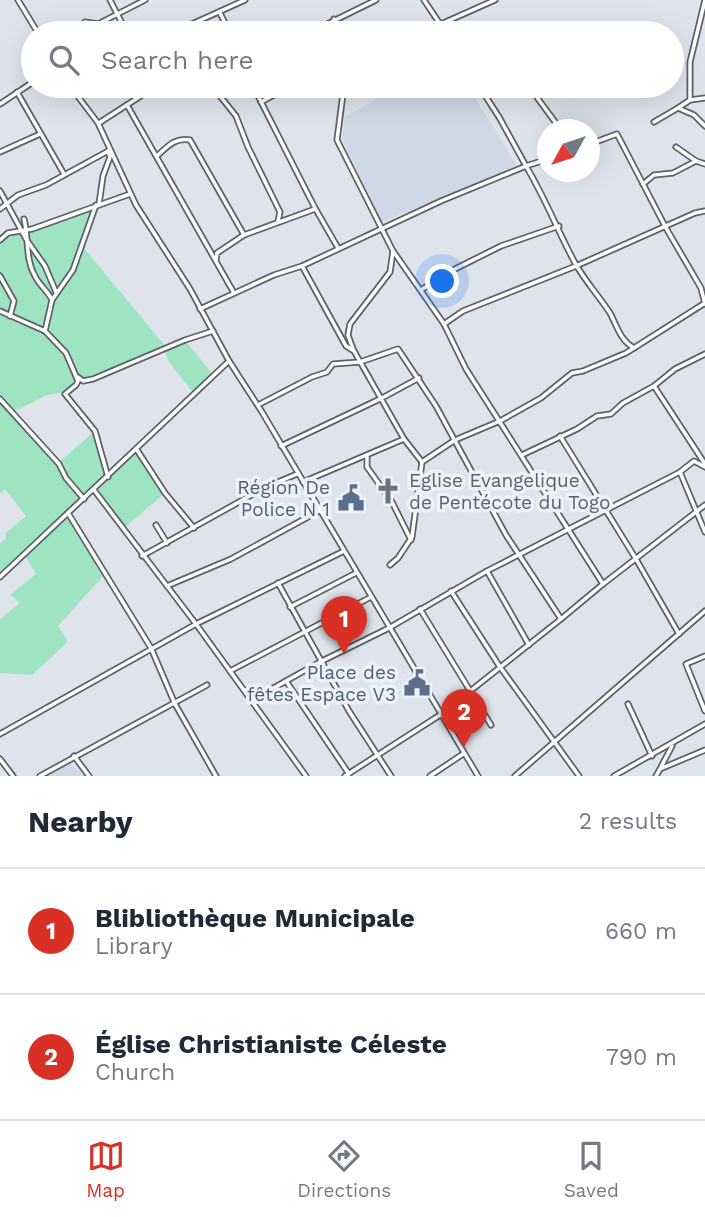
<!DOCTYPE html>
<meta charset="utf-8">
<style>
body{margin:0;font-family:"Work Sans",sans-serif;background:#f2f2f3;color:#1f2937}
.compass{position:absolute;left:537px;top:119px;width:63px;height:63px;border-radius:50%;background:#fff;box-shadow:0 7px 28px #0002;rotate:230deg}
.you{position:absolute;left:443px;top:282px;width:24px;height:24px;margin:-18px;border:5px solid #fff;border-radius:50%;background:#1a73e8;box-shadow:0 0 0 10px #1a73e833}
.badge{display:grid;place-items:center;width:46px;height:46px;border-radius:50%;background:#d93025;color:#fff;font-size:23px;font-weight:700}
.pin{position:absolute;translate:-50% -58px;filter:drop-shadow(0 2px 4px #0008)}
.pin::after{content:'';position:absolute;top:37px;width:24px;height:21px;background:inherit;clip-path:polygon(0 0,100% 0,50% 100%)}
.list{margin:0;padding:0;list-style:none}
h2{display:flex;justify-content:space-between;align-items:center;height:91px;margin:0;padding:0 28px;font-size:30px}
h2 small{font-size:23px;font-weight:400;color:#747a83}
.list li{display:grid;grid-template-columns:46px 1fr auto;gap:21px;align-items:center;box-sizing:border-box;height:126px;padding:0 28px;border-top:2px solid #e0e1e3}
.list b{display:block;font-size:26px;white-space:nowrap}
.list p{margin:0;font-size:23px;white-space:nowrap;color:#747a83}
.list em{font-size:23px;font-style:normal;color:#747a83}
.icon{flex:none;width:38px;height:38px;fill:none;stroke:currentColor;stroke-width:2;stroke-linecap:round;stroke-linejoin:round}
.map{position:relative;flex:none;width:705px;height:776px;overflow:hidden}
.search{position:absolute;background:#fff;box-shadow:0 7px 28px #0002;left:21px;right:21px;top:21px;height:77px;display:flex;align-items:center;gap:18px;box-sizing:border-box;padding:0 24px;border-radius:38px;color:#747a83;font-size:26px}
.sheet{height:343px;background:#fff}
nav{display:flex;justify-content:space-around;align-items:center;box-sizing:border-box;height:98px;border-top:2px solid #e0e1e3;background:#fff;font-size:19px;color:#747a83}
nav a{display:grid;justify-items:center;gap:4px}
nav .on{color:#d93025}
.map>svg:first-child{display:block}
</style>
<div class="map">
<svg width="705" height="776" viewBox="0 0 705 776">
<rect width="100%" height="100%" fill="#dfe4ec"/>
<g fill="#cfd8e7">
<path d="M400 86H468L517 166 382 222 342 139 345 117Z"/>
<path d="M69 763 85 776H46Z"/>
</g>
<path fill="#9ee4c0" d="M96 205 83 247 167 348 185 340 214 376 195 395 169 362 164 350 83 381 78 377C73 396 59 391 45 396 35 401 24 407 13 412L58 463 95 431 108 476 137 450 165 493 123 529 94 491 68 513 104 575 58 626 68 642 32 675 0 673V619L20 603 10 595 36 574 24 554 0 576V544L6 538V533L26 516 5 489 0 494V239L7 234 32 229Z"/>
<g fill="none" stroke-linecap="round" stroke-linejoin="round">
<g stroke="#5e626a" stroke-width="7">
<g id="minor">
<path d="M18 0 38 33"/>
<path d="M110 0 127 33"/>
<path d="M424 0 446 33"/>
<path d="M705 0 690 62V100L678 108 694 115 705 126"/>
<path d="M220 13 230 33"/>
<path d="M334 19 337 33"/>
<path d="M441 24 495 0"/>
<path d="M70 33 85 22 98 24 145 0"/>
<path d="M172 33 245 0"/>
<path d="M309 33 376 0"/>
<path d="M70 86 98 123 136 205 190 289 229 361 262 412 478 776"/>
<path d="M212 86 236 116 248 147 280 212 278 221"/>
<path d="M253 86 315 208 338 248"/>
<path d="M344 86 337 140 393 251 390 272 350 324 348 335 353 349"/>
<path d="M479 86 499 117 526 166 548 159"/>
<path d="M17 92 64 174"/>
<path d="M533 92 561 130"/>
<path d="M690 100 705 98"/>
<path d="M261 102 291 86"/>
<path d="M0 104 33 82"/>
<path d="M127 105 234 293"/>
<path d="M654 122 678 108"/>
<path d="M99 123 150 90H173L188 86"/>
<path d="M590 144 617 134 666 228 701 288 705 304"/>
<path d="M676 147 696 161"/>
<path d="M0 152 40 134"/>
<path d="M157 156C167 147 175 137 190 140L244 235"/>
<path d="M643 184 654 175 673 173 696 161 705 164"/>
<path d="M0 191 26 239 45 266 56 292"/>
<path d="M99 204 103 176 110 157 108 151"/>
<path d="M0 209 18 195 46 185 110 150"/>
<path d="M24 219C29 238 25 259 35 276 39 285 48 291 52 300"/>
<path d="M0 240 8 233 32 229 130 194"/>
<path d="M393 251 444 324 466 369 603 584"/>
<path d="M216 260 217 253 244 235 315 209"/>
<path d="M302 266 346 346 354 351 404 439 422 462 412 537 398 558 390 565"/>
<path d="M0 276 14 301 10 316"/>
<path d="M421 290 447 273 501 246 559 226"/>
<path d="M200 309 274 275 302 266 441 201 526 166C545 198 558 231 575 263 585 281 599 296 610 313 617 326 620 340 634 348"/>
<path d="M0 311 45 331 66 353 78 381 76 385 65 394 95 431 108 477"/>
<path d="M444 324 463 311 576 266 695 213 705 211"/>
<path d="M45 331 52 300 73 270 96 205"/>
<path d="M78 377 83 381 93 379 185 340 213 331"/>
<path d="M654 386 705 464"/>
<path d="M0 399 59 464 66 478 84 499"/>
<path d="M258 405 312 377 327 372 333 364 360 362 398 349 436 406 506 535 561 619 440 715 345 776"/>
<path d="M560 436 636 559 679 634"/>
<path d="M281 446 382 398 419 378"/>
<path d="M137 450 165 493 194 528"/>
<path d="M522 455 577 429 597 416 611 414 623 403 654 386 675 369 705 354"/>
<path d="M367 457V467L392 502 411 540"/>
<path d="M422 462 455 440 500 421 541 398 572 373 583 371 626 353 705 303"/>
<path d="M680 472 705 532"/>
<path d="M303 482 404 439"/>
<path d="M94 490 196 624 306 776"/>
<path d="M68 513 151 648 175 704 216 776"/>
<path d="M156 525 167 543"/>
<path d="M142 556 266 487 297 474"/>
<path d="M487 571 529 645"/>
<path d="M0 577 229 361"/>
<path d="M278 583 349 711 391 776"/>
<path d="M167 586 231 559 319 511"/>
<path d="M451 591 500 667 579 776"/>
<path d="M290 607 356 573"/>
<path d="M420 609 491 725"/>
<path d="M561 619 603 584 705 505"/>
<path d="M705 656 686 664 705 711"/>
<path d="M230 671 371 597"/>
<path d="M286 681 349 774"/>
<path d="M252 700 320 662 389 628 487 571 680 472 694 461 705 467"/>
<path d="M628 704 652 756"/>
<path d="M0 734 196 624 344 551"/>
<path d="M74 756 89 776"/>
<path d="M0 759 13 776"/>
<path d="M661 767 672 746"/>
<path d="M40 776 207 685"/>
<path d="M430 776 463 754"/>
<path d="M515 776 705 611"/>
<path d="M614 776 705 724"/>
<path d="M656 776 660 769 705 750"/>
</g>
</g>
<use href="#minor" stroke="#fff" stroke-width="3.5"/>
</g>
<defs>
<g id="church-bare" transform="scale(2.1)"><path d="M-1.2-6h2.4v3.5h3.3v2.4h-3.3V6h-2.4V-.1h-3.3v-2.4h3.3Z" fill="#6b7280" stroke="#ecf1fa" stroke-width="2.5" paint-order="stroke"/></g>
<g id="civic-bare" transform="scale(2.1)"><path d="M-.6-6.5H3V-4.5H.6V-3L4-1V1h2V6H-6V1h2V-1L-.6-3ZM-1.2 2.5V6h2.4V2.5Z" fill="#5c6f8a" stroke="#ecf1fa" stroke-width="2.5" paint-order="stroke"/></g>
</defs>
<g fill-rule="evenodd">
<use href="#church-bare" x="388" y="491"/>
<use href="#civic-bare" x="351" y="498"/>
<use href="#civic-bare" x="417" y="683"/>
</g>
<g text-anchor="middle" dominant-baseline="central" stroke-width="7" stroke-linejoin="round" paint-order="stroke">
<g font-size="19" fill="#5b616d" stroke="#ecf1fa" text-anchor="start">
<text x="409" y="480">Eglise Evangelique<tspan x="409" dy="22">de Pentécote du Togo</tspan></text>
</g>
<g font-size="19" fill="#4e5e75" stroke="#ecf1fa" text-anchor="end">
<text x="330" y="487">Région De<tspan x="330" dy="22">Police N 1</tspan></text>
<text x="396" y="672">Place des<tspan x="396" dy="22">fêtes Espace V3</tspan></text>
</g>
</g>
</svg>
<svg class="compass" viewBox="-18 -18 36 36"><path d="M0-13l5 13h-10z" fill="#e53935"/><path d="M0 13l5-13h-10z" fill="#747a83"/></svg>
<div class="you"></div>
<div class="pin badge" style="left:344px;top:654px">1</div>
<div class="pin badge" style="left:464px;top:747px">2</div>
<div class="search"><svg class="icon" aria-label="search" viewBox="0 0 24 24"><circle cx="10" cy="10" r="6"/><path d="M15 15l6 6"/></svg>Search here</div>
</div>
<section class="sheet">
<h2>Nearby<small>2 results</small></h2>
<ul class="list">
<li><span class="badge">1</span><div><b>Blibliothèque Municipale</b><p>Library</p></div><em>660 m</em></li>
<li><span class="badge">2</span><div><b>Église Christianiste Céleste</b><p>Church</p></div><em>790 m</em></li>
</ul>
</section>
<nav>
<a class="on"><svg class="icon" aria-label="map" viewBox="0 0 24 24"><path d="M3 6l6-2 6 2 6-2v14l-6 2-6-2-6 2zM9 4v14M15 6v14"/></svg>Map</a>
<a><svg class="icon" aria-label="directions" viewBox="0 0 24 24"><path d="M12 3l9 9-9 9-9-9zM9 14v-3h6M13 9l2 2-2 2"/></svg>Directions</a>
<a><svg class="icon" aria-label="saved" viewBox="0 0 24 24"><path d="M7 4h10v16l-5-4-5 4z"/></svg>Saved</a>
</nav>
